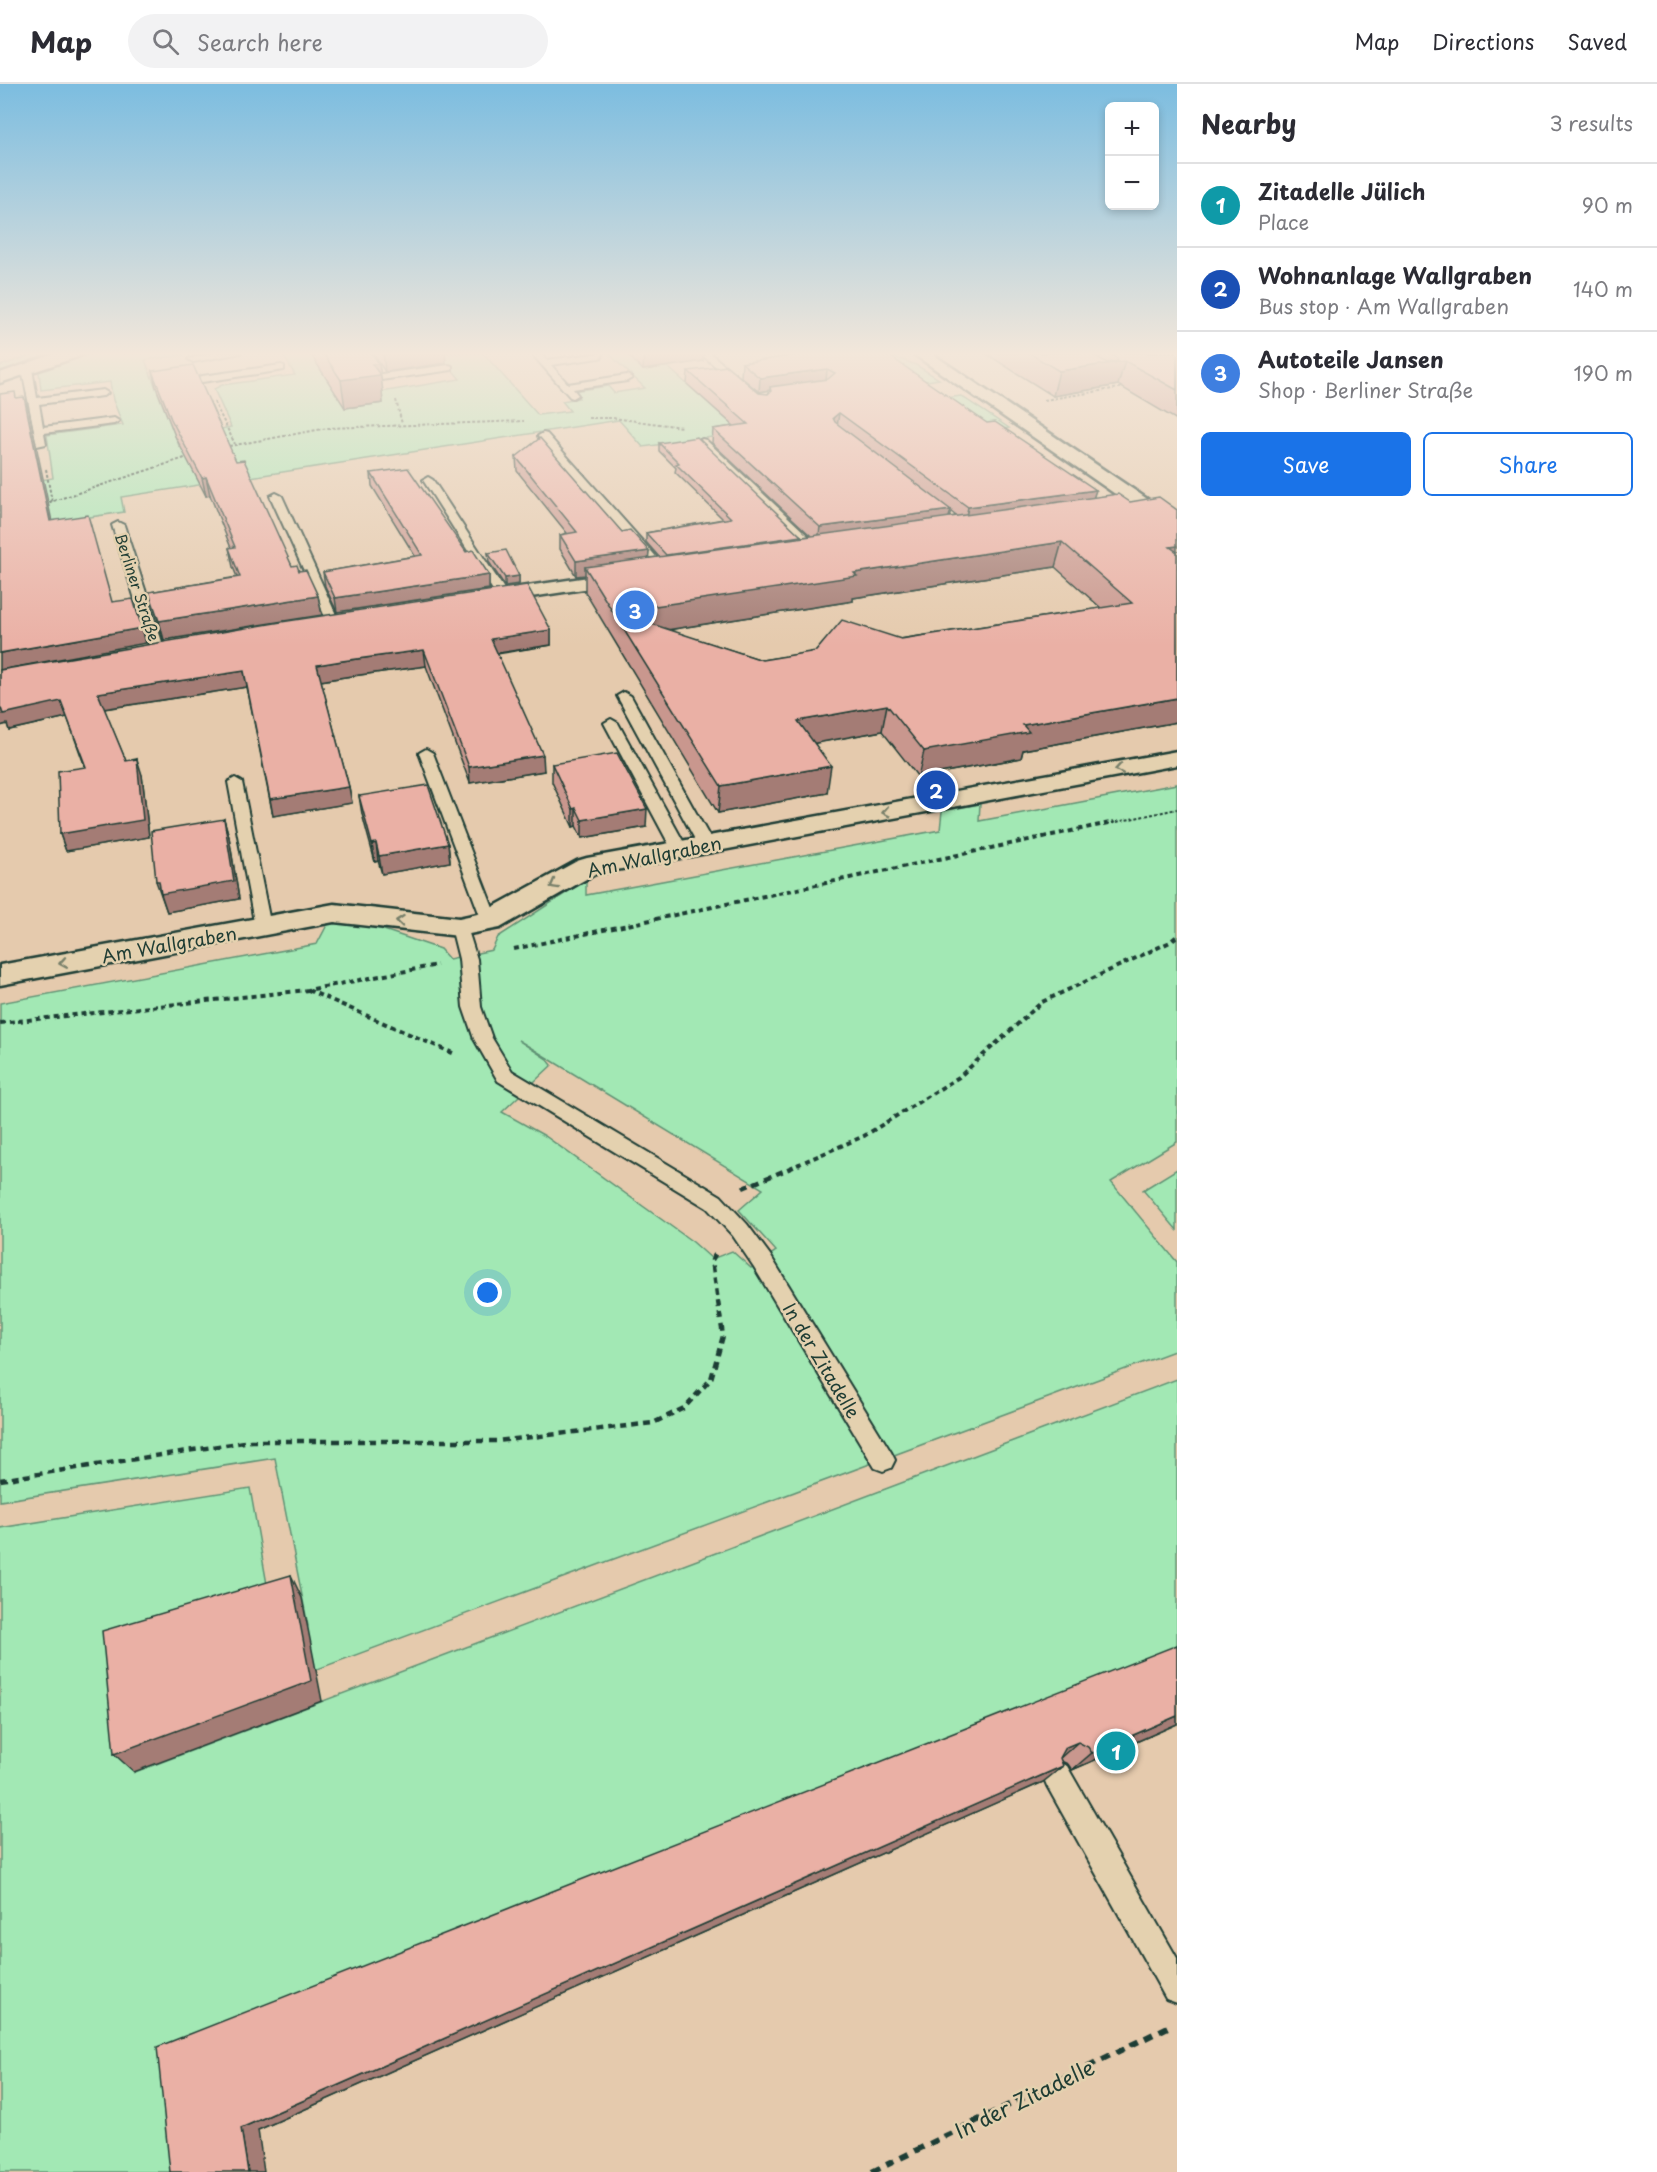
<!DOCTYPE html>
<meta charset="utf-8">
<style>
body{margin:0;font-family:"Playpen Sans",sans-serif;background:#f2f2f3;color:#2b2b33}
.controls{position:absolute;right:18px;top:18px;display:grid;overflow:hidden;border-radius:9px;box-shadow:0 3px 9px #0003}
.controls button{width:54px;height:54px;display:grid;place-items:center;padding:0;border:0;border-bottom:2px solid #e1e1e2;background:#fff;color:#2b2b33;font:30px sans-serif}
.you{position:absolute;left:488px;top:1209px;width:21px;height:21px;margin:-15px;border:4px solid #fff;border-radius:50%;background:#1a73e8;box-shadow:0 0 0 9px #1a73e833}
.badge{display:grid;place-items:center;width:39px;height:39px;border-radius:50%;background:#1a73e8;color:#fff;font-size:20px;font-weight:700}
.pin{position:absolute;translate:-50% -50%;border:3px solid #fff;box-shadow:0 2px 6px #0006}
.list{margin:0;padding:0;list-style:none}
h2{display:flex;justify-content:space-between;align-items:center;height:78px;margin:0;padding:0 24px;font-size:26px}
h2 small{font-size:20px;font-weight:400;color:#7c7c81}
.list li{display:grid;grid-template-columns:39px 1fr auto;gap:18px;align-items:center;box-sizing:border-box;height:84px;padding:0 24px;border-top:2px solid #e1e1e2}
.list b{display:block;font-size:22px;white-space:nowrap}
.list p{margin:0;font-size:20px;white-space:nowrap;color:#7c7c81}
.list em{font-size:20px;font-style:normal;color:#7c7c81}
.actions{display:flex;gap:12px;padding:18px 24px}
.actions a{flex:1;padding:14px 0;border:2px solid #1a73e8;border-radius:9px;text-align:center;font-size:21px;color:#1a73e8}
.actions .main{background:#1a73e8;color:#fff}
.icon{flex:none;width:33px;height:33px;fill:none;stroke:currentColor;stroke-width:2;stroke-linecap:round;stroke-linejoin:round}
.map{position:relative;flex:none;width:1177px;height:2088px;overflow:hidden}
header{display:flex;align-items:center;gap:36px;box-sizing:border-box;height:84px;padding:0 30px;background:#fff;border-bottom:2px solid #e1e1e2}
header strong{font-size:28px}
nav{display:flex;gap:33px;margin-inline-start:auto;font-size:21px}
.search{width:420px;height:54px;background:#f2f2f3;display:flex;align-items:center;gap:15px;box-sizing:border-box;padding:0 21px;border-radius:33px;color:#7c7c81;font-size:22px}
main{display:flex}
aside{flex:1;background:#fff}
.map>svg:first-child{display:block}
</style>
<header>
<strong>Map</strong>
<div class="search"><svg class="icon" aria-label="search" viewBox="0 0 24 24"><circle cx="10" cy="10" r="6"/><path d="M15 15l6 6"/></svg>Search here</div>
<nav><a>Map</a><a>Directions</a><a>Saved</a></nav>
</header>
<main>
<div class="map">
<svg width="1177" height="2088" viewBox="0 0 1177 2088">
<rect width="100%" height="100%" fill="#e5caad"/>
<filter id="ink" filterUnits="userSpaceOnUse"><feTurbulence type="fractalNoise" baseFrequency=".0167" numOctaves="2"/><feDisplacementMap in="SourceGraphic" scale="12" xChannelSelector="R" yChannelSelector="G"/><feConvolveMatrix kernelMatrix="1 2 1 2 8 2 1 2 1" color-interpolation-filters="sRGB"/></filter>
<g filter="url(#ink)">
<g fill="#a2e8b4" stroke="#609274" stroke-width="1.5" fill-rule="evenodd">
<path d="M37 269H60L0 290V282Z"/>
<path d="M93 269H184V271L145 276 179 362 215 356 211 347 231 343 214 305 222 301 295 291 282 269H310L375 309 460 295 438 269H483L538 331 570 327 562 317 579 314 573 307 608 302 614 309 645 304 608 269H690L659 275 735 343 804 283 788 269H884L916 281 939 295 908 300 931 316 961 312 1009 344 874 366 829 336 643 363 619 336 121 413 124 428 0 446 35 397 53 394 47 351 123 341 113 316 110 298 41 306 39 288Z"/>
<path d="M1177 700V1058L1111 1098 1177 1178V1266L164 1642 308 1542 275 1374 0 1417V919L317 860 327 841 343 836 384 846 440 865 449 875 492 866 498 853 586 796V811L940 746 942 727 980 720 979 737ZM518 956 763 1105 739 1126 776 1167 751 1184 732 1167 712 1175 693 1158 545 1052 502 1028 552 981 547 975Z"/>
<path d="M1177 1085V1146L1143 1106Z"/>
<path d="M1177 1295V1572L177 1969 190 2088H0V1444L250 1404 271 1523 135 1688Z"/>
</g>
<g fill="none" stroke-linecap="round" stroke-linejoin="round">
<g stroke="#1f3d34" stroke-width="4">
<g id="lane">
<path d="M214 269H241L193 278 188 275Z"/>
<path d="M531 269H540L546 276 603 269 602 273 599 274 551 281 568 300 627 291 632 294 627 297 573 305 578 311 573 314 570 313Z"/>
<path d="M700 269H710L744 298 736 300Z"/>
<path d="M281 281 284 282V286L202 298 197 295 202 292Z"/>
<path d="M449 281 452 282V286L381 296 376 293 381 290Z"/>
<path d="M27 282 32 285 37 314 103 306 108 309 103 312 39 320 43 343 114 334 119 337 114 340 44 349 46 360 37 362 22 285Z"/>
<path d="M543 349 547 350 668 486V492H660L539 354 538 352Z"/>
<path d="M702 355 706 356 821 464V470H813L698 360 697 358Z"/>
<path d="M428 393 433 396 508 511 506 514H498L496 511 423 396Z"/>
<path d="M276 409 282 412 338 535 337 538 332 539 326 535 270 412Z"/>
<path d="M118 438 124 441 164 564 162 567H152L150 564 112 441Z"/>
<path d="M624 608 631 612 714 761 712 764 706 766 698 761 617 612Z"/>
<path d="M611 635 618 639 688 766 686 769H674L672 766 604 639Z"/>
<path d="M426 665 433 669 498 837 496 841H484L482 837 419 669Z"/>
<path d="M235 694 242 698 271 843 269 847H257L255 843 228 698Z"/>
<path d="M459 837 465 839 467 843 477 875 481 923 492 954 512 987 721 1112 747 1140 770 1171 891 1368 895 1376 891 1384 883 1387 875 1384 754 1183 733 1152 707 1124 498 997 474 955 463 923 459 875 451 843 453 839Z"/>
<path d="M1057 1678 1067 1682 1177 1874V1919L1166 1915 1047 1702 1043 1692 1047 1682Z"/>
</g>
</g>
<g stroke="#1f3d34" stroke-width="5">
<g id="street">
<path d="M57 269H82L80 272 0 299V289Z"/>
<path d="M912 269H931L1177 435V450L1170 448Z"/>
<path d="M630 487 637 489 640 493 637 497 485 520 478 518 474 514 478 510 485 508Z"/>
<path d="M1177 667V681L595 790 500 844 459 852 334 838 0 901V881L334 820 459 834 482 829 577 777 587 774Z"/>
</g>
</g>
<g stroke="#1f3d34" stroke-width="2" stroke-dasharray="3 2" stroke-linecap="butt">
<path d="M396 316 402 340"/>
<path d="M1044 316 1125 303"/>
<path d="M214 318 235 360"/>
<path d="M588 334H613L682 343"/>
<path d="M224 363 328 344 524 337"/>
<path d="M46 385 52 418"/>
<path d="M44 420 191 372"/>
<path d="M1107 740 1177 725"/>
</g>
<g stroke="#1f3d34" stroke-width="4" stroke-dasharray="5 4" stroke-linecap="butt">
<path d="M514 865 1114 738"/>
<path d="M308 906 455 970"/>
<path d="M0 939 308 906 437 881"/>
<path d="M797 1081 864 1052 959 993 1042 918 1170 858 1177 852"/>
</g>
<g stroke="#1f3d34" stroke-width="4.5" stroke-dasharray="7 5" stroke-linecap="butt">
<path d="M743 1104 800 1080"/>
<path d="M0 1396 251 1357H497L653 1339 684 1324 711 1295 723 1252 712 1176 716 1169"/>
</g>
<path stroke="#1f3d34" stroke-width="6" stroke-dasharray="9 7" stroke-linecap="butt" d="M872 2088 1170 1942"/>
<use href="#lane" fill="#e4d1af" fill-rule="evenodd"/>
<use href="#street" fill="#e4d1af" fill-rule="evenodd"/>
</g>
<g fill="#c9978e" stroke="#1f3d34" stroke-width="1.5" fill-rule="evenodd">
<path d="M310 269H372L379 280 383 308H382L383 319 345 324Z"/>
<path d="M373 269H445L446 279 385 288Z"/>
<path d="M626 269H704L703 277 643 286Z"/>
<path d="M812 269 1094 413 1177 638 1023 666 1021 674 918 693 882 647 815 659 827 709 718 729 585 508V491L576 492 560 465V451L567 449 517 387 516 373 649 467 648 474 659 473 646 458V449L723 435 675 388 676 384 659 367V359L801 452V453L811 452 712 359 713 345 734 342 687 300 688 287 759 309 768 310 770 306 759 308 741 293 742 279ZM950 427 956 432 949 433ZM1055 483 1101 524 762 576 668 546 853 517V514Z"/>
<path d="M985 269H1177V336L1118 301 1053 312Z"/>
<path d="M152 287 236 377 292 482 299 487 318 512 322 531 164 556 149 508 237 493 233 483 229 464H231L210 411 206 412 175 352 156 303Z"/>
<path d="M371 389 466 468 489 491V505L337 528 325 502 323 488 415 472 372 402Z"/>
<path d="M488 469 519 492V500L505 502 489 478Z"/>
<path d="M551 546V561L497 570 544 687 470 699 426 582 345 593 321 597 349 703 352 719 273 732 247 603 104 625 126 677 142 691 149 753 66 767 60 750 85 683 67 633 9 646 7 640 0 642V586Z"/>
<path d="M552 680 646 743 582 754 576 742 573 743 552 698Z"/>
<path d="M359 712 448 760 450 778 382 790 378 777 375 778 362 730Z"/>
<path d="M224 735 229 753 239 815 167 828 156 797Z"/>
<path d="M1177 1561V1640L1072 1686 1068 1680 1061 1677 1043 1698 258 2046 170 2088Z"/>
</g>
<g fill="#a47b74" stroke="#1f3d34" stroke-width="1.5">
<path d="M383 269H445L446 279 385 288Z"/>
<path d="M644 269H704L703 277 643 286Z"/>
<path d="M1125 277 1118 301 1053 312 1059 287Z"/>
<path d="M372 280H379L383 308H382L383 319 345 324 341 296Z"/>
<path d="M827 285 826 298 770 303V306L759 308 760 294Z"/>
<path d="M24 313 29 327 55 452 50 437Z"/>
<path d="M839 329 837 343 833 334Z"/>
<path d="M206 393 210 411 206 412 202 394Z"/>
<path d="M1096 406 1091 421 965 438 968 423Z"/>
<path d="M951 426 947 440 818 458 820 443Z"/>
<path d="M801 452 800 461 665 479 666 471Z"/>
<path d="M1062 458 1055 483 853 514V517L628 552 615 528 854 489Z"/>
<path d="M1177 462V485L1170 463Z"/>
<path d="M649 467 648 482 585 483V491L576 492V477Z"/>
<path d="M489 491V505L337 528 335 514Z"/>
<path d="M519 492V500L505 502V494Z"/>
<path d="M318 512 322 531 164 556 159 537Z"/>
<path d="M142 544 146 559 0 586V569Z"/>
<path d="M551 546V561L492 570 491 555Z"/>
<path d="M424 566 426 582 345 593 320 597 317 581 342 577Z"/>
<path d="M244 587 247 603 103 625 98 609Z"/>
<path d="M1177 614V638L1023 666 1021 674 918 693 924 667 1023 641Z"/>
<path d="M61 617 67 633 9 646 7 640 0 642V624Z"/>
<path d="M887 621 882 647 794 663 798 637Z"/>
<path d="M543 671 544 687 470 699 469 683Z"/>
<path d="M137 675 142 691 149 753 66 767 60 750Z"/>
<path d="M831 682 827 709 718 729 721 702Z"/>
<path d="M349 703 352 719 273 732 270 715Z"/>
<path d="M576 724V742L573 743V725Z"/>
<path d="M647 725 646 743 582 754V736Z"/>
<path d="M224 735 229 753 239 815 167 828 161 810Z"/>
<path d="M376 759 378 777 375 778 372 760Z"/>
<path d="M448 760 450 778 382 790 379 772Z"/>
<path d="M291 1491 302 1514 322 1617 134 1688 114 1670Z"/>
<path d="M1177 1632V1640L1072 1686 1092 1669Z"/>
<path d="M1078 1658 1058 1676 1066 1663Z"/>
<path d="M1063 1682 1043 1698 258 2046 264 2088H248L241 2044Z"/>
</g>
<g fill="#eab0a5" stroke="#1f3d34" stroke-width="1.5" fill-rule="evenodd">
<path d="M323 269H372L379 280H372L380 291 341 296Z"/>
<path d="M812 269H885L987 339 995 338 1096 406 968 423 839 329 833 334 835 338 951 426 820 443 713 345 748 340 688 287 727 282 759 309 768 310 771 307 770 303 828 295 835 289 827 285 760 294 742 279Z"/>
<path d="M1029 269H1091L1107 279 1117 277 1118 275 1110 269H1177V306L1125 277 1059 287Z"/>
<path d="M193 281 236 377 244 376 292 482 297 481 299 487 306 486 318 512 159 537 149 508 240 493 229 464 235 463 206 393 202 394 171 335 152 287Z"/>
<path d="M15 308 16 314 24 313 50 437 88 431 112 518 133 515 142 544 0 569V310Z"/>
<path d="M697 353 801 452 666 471 646 449 731 434 676 380 679 379 659 359Z"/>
<path d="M540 354 622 448 630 446 649 467 576 477 560 451 577 448 516 373Z"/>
<path d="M408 384 466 468 473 466 489 491 335 514 323 488 422 471 371 389Z"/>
<path d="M1118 410 1130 418 1159 413 1177 426V462L1170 463 1177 468V614L1023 641 1029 648 924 667 887 621 798 637 831 682 721 702 585 483ZM1062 458 1132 519 901 555 842 536 816 567 762 576 615 528 857 492 854 489Z"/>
<path d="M506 466 519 492 505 494 488 469Z"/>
<path d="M527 501 551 546 491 555 543 671 469 683 424 566 342 577 317 581 349 703 270 715 244 587 98 609 126 677 137 675 143 736 60 750 58 687 86 683 61 617 3 630 1 624H0V586L281 538Z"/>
<path d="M617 669 647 725 582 736 576 724 573 725 552 680Z"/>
<path d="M428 701 448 760 379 772 376 759 372 760 359 712Z"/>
<path d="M224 735 234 797 161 810 159 797H156L151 747Z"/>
<path d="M291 1491 311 1597 114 1670 102 1547Z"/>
<path d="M1177 1561V1632L1092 1669 1088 1663 1078 1658 1066 1663 1060 1674 1063 1682 241 2044 248 2088H170L157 1963Z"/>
</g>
<defs><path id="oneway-chevron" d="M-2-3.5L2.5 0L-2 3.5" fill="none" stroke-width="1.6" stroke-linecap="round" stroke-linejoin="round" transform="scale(1.5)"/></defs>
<g stroke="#78806b">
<use href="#oneway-chevron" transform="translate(1119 685) rotate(170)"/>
<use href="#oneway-chevron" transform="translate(886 728) rotate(169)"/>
<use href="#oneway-chevron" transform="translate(554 801) rotate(151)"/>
<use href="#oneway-chevron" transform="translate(400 837) rotate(-174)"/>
<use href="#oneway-chevron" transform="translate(63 879) rotate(170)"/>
</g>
</g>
<linearGradient id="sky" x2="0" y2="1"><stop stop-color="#7cbde0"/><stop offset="0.48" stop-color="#f3e7da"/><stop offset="1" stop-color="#f3e7da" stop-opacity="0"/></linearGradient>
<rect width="1177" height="562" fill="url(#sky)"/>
<g text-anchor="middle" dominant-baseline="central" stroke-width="5" stroke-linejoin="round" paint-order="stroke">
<g font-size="15" fill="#1f3d34" stroke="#e4d1af">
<text transform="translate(138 503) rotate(72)">Berliner Straße</text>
</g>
<g font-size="18" fill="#1f3d34" stroke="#e4d1af">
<text transform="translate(654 772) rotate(-12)">Am Wallgraben</text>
<text transform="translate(169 860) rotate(-10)">Am Wallgraben</text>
<text transform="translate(822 1276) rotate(59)">In der Zitadelle</text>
</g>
<g font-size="21" fill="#1f3d34" stroke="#e4d1af">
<text transform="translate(1024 2014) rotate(-26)">In der Zitadelle</text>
</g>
</g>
</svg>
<div class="controls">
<button>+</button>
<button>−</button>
</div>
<div class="you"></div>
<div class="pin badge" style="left:1116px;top:1667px;background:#0f9aa8">1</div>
<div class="pin badge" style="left:936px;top:706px;background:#1a4fb4">2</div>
<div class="pin badge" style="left:635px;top:526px;background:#3f7fe0">3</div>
</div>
<aside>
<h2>Nearby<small>3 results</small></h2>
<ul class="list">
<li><span class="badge" style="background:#0f9aa8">1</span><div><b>Zitadelle Jülich</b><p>Place</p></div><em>90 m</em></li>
<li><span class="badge" style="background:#1a4fb4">2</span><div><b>Wohnanlage Wallgraben</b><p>Bus stop · Am Wallgraben</p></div><em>140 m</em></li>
<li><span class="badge" style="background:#3f7fe0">3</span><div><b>Autoteile Jansen</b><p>Shop · Berliner Straße</p></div><em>190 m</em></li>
</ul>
<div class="actions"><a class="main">Save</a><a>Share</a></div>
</aside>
</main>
